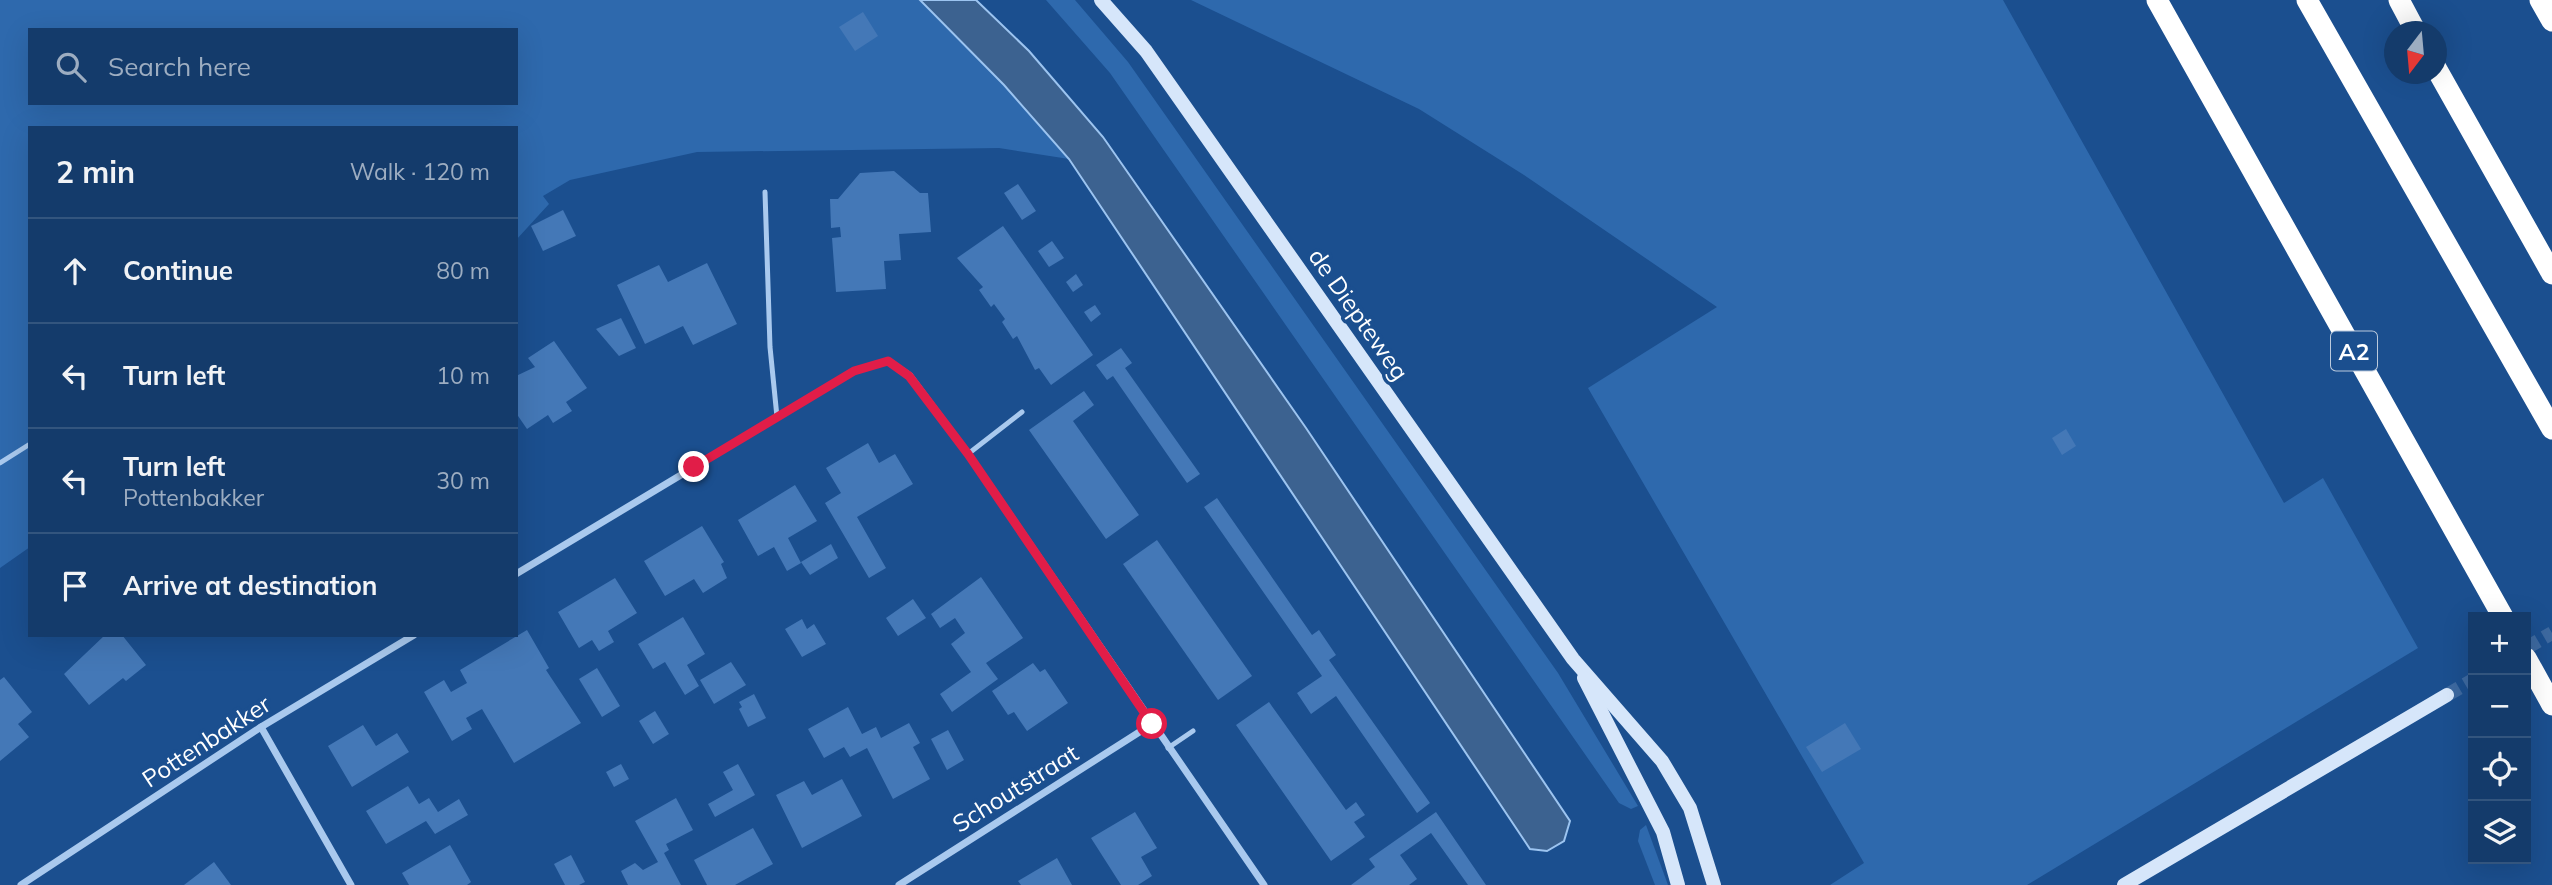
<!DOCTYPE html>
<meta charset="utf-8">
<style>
body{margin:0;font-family:Mulish,sans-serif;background:#214673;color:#f1f3f6}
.controls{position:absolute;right:21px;bottom:21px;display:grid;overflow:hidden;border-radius:0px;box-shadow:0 7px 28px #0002}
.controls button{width:63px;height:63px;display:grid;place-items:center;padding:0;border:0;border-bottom:2px solid #33557e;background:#143b6b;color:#f1f3f6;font:35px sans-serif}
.compass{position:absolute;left:2384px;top:21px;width:63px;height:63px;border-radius:50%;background:#143b6b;box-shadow:0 7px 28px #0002;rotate:196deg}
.stop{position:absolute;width:21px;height:21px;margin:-16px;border:5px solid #e11d48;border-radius:50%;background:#fff}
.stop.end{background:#e11d48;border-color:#fff;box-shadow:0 2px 7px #0008}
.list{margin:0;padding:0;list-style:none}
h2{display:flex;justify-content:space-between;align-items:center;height:91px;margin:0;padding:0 28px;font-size:30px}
h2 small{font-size:23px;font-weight:400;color:#9dadc1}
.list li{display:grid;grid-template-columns:46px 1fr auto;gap:21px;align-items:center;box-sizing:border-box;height:105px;padding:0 28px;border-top:2px solid #33557e}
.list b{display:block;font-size:26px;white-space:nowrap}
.list p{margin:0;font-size:23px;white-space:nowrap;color:#9dadc1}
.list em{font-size:23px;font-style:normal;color:#9dadc1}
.icon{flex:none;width:38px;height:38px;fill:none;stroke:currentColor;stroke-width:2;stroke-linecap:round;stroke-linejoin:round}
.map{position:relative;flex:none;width:2552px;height:885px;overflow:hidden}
.search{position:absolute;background:#143b6b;box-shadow:0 7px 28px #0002;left:28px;top:28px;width:490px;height:77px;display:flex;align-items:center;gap:18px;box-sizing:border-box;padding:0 24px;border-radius:0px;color:#9dadc1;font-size:26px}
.panel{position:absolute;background:#143b6b;box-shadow:0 7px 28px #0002;left:28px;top:126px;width:490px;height:511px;border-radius:0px}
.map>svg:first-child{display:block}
</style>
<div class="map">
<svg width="2552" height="885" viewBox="0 0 2552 885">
<rect width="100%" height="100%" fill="#1b4f8f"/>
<g fill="#2e69ad" fill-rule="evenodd">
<path d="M0 0H920L1004 85 1069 159 999 148 697 152 570 180 543 196 549 204 516 240V128H30V547L0 568ZM30 30H516V103H30Z"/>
<path d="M1046 0H1075L1128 62 1558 673 1638 806 1631 809 1619 803 1110 73Z"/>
<path d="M1191 0H2003L2284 503 2323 478 2418 648 2027 885H1830L1864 863 1588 388 1717 307 1524 175 1419 109Z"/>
<path d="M1646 825 1668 885H1655L1638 841 1640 830Z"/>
</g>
<path fill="#3c6290" stroke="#9cc4f0" stroke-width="2" d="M920 0H976L1029 51 1103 137 1306 428 1570 821 1564 841 1547 851 1530 849 1069 159 1004 85Z"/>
<g fill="#4478b7">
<path d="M863 12 878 36 855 51 839 27Z"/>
<path d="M894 171 920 193H928L931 232 899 234 901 260 884 261 886 289 836 292 832 238 841 237 840 227 831 228 830 199H838L860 173Z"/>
<path d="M1018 184 1036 211 1022 220 1004 193Z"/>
<path d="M563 210 576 236 543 251 531 226Z"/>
<path d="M1003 226 1093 355 1051 385 1039 368 1035 370 1017 336 1013 339 1002 322 1005 319 994 304 991 307 979 290 983 287 957 258Z"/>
<path d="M1052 241 1064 258 1049 267 1038 251Z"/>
<path d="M707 263 737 324 693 345 683 326 645 344 617 285 659 265 668 282Z"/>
<path d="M1076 274 1083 285 1073 292 1066 282Z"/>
<path d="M1095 305 1101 314 1091 322 1084 312Z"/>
<path d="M621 318 636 348 619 356 596 329Z"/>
<path d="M554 341 587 388 566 402 572 411 553 423 548 415 527 429 516 413V376L535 367 528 358Z"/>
<path d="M1121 348 1132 363 1125 368 1200 474 1187 483 1113 376 1107 380 1096 365Z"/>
<path d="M1084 391 1094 405 1073 421 1139 515 1106 539 1029 430Z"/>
<path d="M2066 429 2076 446 2062 455 2052 438Z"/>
<path d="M868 443 879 463 895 454 913 484 857 517 886 568 869 578 825 503 841 493 826 468Z"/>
<path d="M795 485 817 521 788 538 801 563 787 571 774 547 758 556 738 520Z"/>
<path d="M1217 498 1312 635 1319 630 1336 655 1329 660 1430 803 1417 813 1336 696 1311 714 1297 693 1322 676 1204 507Z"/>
<path d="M702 526 724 562 721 564 727 578 703 593 694 579 665 596 644 561Z"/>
<path d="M1157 540 1252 676 1218 700 1123 564Z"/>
<path d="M831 544 838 558 810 575 801 562Z"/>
<path d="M981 577 1023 638 986 663 998 679 952 712 940 694 971 672 951 644 965 633 955 618 940 628 931 614Z"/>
<path d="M615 578 637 613 608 631 614 642 599 651 592 640 579 648 558 612Z"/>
<path d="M913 599 926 618 898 636 886 618Z"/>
<path d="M683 617 705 654 687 665 699 686 685 695 665 662 653 669 638 644Z"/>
<path d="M802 619 807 629 814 624 826 644 802 657 785 629Z"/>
<path d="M527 630 549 668 546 670 581 723 514 763 482 709 466 718 472 729 452 741 424 692 444 680 451 692 467 683 460 670Z"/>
<path d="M105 635H122L146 665 126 681 123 678 89 705 64 674Z"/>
<path d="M731 662 746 685 714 704 700 680Z"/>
<path d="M1033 663 1040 672 1045 669 1068 703 1027 731 1014 712 1008 715 992 691Z"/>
<path d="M597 668 620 706 602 717 579 679Z"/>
<path d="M4 677 32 712 18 724 29 737 0 761V680Z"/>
<path d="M754 694 766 718 748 727 739 709 742 707 739 702Z"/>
<path d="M1269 702 1346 810 1356 802 1365 815 1354 822 1365 837 1331 861 1236 725Z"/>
<path d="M848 707 862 734 876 727 881 738 909 723 920 743 913 747 930 779 893 799 867 748 850 757 844 747 824 758 808 729Z"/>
<path d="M655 711 669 734 653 744 639 721Z"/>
<path d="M1845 723 1861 749 1822 772 1806 747Z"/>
<path d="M363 725 376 746 397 733 409 752 352 787 328 746Z"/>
<path d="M948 730 964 760 947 770 931 739Z"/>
<path d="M621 764 629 779 614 787 606 772Z"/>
<path d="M738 764 755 795 715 817 708 804 733 790 723 772Z"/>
<path d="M842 779 862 816 802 848 776 795 804 781 812 795Z"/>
<path d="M408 786 419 804 429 798 438 812 459 799 468 815 435 834 426 821 386 844 366 811Z"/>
<path d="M676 798 693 830 666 844 669 850 664 853 681 885H628L621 871 635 863 643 870 658 862 635 821Z"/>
<path d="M1135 812 1157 848 1141 857 1152 876 1138 885H1121L1091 838Z"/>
<path d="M1436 812 1486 885H1468L1431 833 1400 855 1417 879 1409 885H1351L1375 867 1369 859Z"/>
<path d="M753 828 773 864 735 885H707L694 860Z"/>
<path d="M450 845 471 882 467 885H409L402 873Z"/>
<path d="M571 855 585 882 579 885H565L554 864Z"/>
<path d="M1057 858 1072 885H1021L1018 881Z"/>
<path d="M214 862 231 885H184Z"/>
</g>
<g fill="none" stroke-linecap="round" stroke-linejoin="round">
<g stroke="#3d69a0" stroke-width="14" stroke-dasharray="14 7" stroke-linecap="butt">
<path d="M2526 648 2552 633"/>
<path d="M2447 695 2473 680"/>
</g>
<g stroke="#a9c9ee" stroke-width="5">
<path d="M765 192 770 347 777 417"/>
<path d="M968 454 1022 412"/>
<path d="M0 463 30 444"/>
<path d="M1168 748 1193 731"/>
</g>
<g stroke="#a9c9ee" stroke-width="7">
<path d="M516 574 854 371 888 361 910 376 968 454 1264 885"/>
<path d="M261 727 351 885"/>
<path d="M21 885 261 727 414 635"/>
<path d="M899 885 1152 724"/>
</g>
<g stroke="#d6e6fa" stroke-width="14">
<path d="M1101 0 1146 51 1573 659 1662 761 1690 808 1714 885"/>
<path d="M1584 678 1663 832 1678 885"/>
<path d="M2124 885 2447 695"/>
</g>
<g stroke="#fff" stroke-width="21">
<path d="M2157 0 2503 617"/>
<path d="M2307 0 2552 429"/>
<path d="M2399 0 2416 32"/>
<path d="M2540 0 2552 21"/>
<path d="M2436 68 2552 274"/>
<path d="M2526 658 2552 705"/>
</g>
</g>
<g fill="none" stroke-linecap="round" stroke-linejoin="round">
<path stroke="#e11d48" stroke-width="9" d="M694 467 854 371 888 361 909 376 968 454 1152 724"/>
</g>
<g text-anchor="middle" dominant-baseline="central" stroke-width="7" stroke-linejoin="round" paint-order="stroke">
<rect fill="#1b4f8f" stroke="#bbcadd" stroke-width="2" x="2331" y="331.5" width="46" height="39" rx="5"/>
<g font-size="23" font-weight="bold" fill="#fff">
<text x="2354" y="351">A2</text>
</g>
<g font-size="24" fill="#fff" stroke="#1b4f8f">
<text transform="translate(1359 314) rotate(55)">de Diepteweg</text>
<text transform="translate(206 741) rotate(-33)">Pottenbakker</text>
<text transform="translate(1015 788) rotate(-32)">Schoutstraat</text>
</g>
</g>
</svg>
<div class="controls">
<button>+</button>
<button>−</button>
<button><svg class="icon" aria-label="locate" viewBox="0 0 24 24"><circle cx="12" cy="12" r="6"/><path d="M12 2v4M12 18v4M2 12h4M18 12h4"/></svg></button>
<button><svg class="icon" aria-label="layers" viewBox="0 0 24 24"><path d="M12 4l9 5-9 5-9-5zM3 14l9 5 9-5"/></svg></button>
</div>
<svg class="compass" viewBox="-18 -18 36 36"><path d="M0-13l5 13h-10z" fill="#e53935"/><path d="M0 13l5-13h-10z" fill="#9dadc1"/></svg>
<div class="stop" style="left:1152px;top:724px"></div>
<div class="stop end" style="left:694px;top:467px"></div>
<div class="search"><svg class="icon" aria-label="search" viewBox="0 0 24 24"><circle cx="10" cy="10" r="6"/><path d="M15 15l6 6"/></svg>Search here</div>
<section class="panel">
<h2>2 min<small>Walk · 120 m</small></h2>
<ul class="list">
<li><svg class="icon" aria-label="ahead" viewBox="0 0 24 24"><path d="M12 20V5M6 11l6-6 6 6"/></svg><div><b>Continue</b></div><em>80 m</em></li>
<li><svg class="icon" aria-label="left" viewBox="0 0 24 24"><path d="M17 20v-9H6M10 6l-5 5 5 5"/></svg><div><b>Turn left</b></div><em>10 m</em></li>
<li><svg class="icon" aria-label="left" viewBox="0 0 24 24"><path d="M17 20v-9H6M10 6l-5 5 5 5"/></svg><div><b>Turn left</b><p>Pottenbakker</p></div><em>30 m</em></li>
<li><svg class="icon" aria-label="arrive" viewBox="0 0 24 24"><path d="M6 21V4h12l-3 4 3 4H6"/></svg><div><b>Arrive at destination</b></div></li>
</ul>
</section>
</div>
